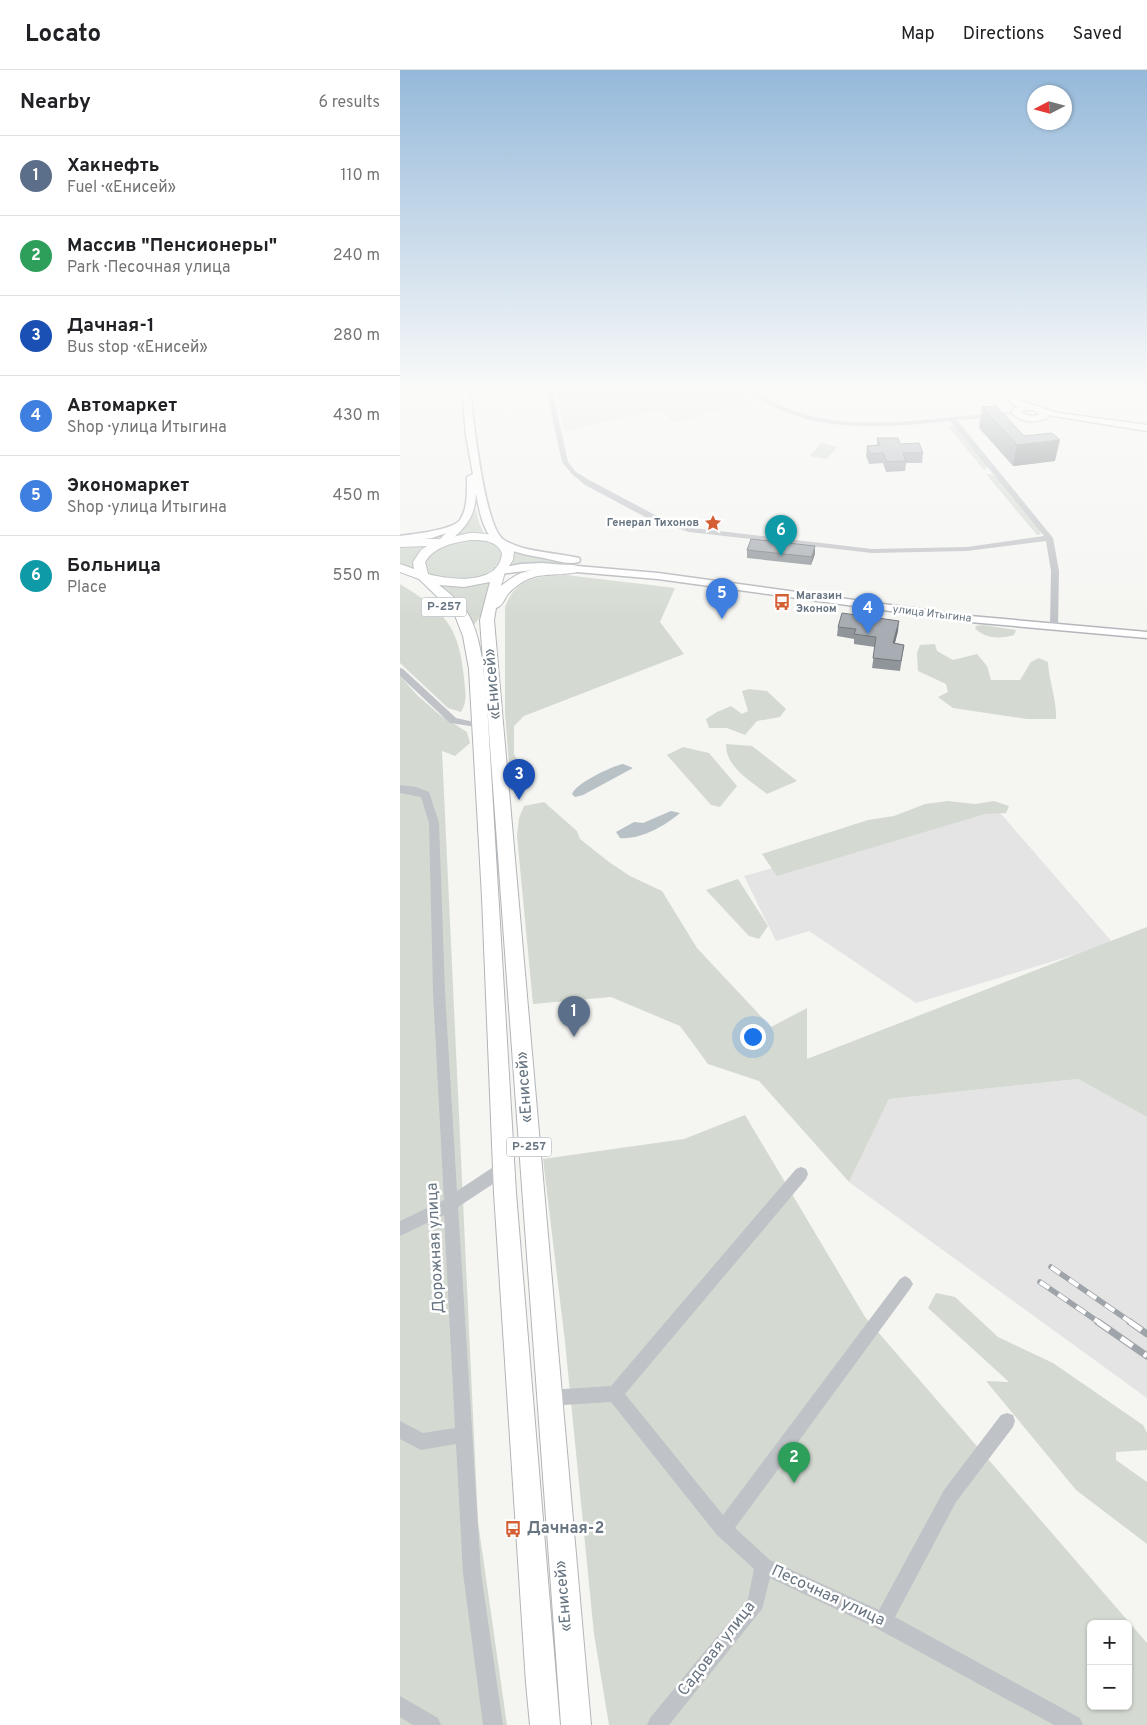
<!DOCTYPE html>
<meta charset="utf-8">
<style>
body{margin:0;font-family:Overpass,sans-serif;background:#f6f6f6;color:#202124}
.controls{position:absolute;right:15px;bottom:15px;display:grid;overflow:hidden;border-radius:8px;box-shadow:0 1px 4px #0004}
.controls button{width:45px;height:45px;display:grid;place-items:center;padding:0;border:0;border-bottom:1px solid #e0e0e0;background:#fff;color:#202124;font:25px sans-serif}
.compass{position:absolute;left:627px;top:15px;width:45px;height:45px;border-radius:50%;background:#fff;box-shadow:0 1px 4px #0004;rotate:264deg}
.you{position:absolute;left:352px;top:966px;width:18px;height:18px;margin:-12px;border:4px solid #fff;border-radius:50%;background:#1a73e8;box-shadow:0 0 0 8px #1a73e833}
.badge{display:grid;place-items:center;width:32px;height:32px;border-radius:50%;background:#b45309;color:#fff;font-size:16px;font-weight:700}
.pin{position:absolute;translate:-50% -41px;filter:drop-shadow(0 1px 2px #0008)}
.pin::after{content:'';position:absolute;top:26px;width:18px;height:15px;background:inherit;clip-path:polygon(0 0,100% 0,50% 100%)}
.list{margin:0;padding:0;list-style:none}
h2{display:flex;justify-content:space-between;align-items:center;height:65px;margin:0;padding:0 20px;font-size:21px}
h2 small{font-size:16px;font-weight:400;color:#757577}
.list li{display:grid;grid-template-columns:32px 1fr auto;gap:15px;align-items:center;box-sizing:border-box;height:80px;padding:0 20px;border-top:1px solid #e0e0e0}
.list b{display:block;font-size:19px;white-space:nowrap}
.list p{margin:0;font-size:16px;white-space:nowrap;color:#757577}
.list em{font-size:16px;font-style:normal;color:#757577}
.map{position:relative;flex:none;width:747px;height:1655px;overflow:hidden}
header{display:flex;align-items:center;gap:30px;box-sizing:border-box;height:70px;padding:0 25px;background:#fff;border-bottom:1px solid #e0e0e0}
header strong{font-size:24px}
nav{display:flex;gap:28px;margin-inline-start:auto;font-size:18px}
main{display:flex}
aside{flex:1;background:#fff}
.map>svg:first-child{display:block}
</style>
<header>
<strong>Locato</strong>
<nav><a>Map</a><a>Directions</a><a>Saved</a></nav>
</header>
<main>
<aside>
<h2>Nearby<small>6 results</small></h2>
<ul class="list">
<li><span class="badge" style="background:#5c6f8a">1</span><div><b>Хакнефть</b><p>Fuel · «Енисей»</p></div><em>110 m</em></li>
<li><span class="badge" style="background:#2e9e5b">2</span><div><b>Массив &quot;Пенсионеры&quot;</b><p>Park · Песочная улица</p></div><em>240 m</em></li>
<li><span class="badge" style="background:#1a4fb4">3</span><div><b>Дачная-1</b><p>Bus stop · «Енисей»</p></div><em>280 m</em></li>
<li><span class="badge" style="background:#3f7fe0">4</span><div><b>Автомаркет</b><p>Shop · улица Итыгина</p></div><em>430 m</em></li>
<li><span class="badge" style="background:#3f7fe0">5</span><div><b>Экономаркет</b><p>Shop · улица Итыгина</p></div><em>450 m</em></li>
<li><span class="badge" style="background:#0f9aa8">6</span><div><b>Больница</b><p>Place</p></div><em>550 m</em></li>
</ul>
</aside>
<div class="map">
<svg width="747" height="1655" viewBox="0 0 747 1655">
<rect width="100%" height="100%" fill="#f5f5f2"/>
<g fill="#e3e4e3">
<path d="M156 319H337L351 332 274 352 259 340 165 361Z"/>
<path d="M595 737 713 873 516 933 409 861 376 871 344 806Z"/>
<path d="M678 1009 747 1047V1328L449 1112 489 1029Z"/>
</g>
<g fill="#d4dad2" fill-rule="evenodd">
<path d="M178 319H226V323L178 325Z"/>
<path d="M554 355 588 397 584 400 548 356Z"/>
<path d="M421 373 437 377 427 389 410 386Z"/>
<path d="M586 404 594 405 639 459 641 463 639 465H637Z"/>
<path d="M76 439 79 453 85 465 54 466C66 458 71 452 76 439Z"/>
<path d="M69 470C82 470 100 471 102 486 96 503 76 510 59 511 50 511 40 507 31 505L26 499 25 493C31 476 53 473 69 470Z"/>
<path d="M29 476 15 501 0 495V478Z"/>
<path d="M112 481 130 487 171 493H125L107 497Z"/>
<path d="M166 505 275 518 260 552 284 584 124 646 114 656V684L130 713 111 720 105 643V537C117 506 137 507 166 505Z"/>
<path d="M91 509 82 544 74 555 64 539 39 515 66 516Z"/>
<path d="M0 514C44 541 59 555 64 608 65 621 68 631 61 642L48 638 0 593Z"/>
<path d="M583 555 616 560 614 565C601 569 584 569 575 558L576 556Z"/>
<path d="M535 574 537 581 553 590 577 584 587 596 591 610H620L631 592 639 588 648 592C649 612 657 630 656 649H627L553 638 538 627 548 622 546 614 518 601 517 583 520 575Z"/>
<path d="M0 606 18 626 40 645 67 662 70 673 55 686 42 681 78 1452 107 1655H0Z"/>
<path d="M349 619 367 621 386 639 380 647 357 651 345 665 327 658H309L306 649 317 642 331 636 342 644 348 641 342 621Z"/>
<path d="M326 674 352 676 397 711 367 724C351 711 325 697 326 674Z"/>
<path d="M283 677 309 683 337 716 320 737 311 735 267 685Z"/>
<path d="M548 731 575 734 594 731 609 736 606 743 585 744 377 806 362 784 468 750 494 746 525 734Z"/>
<path d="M144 732 177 761 180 769 209 792 230 806 262 821 297 878 371 957 407 938V989L747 857V1047L678 1009 489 1029 449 1112 359 1011 308 994 280 956 211 927 133 934 117 766 119 748 124 736Z"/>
<path d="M338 809 368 856 359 869 349 866 306 820Z"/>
<path d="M345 1045 465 1247 747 1573V1655H209L194 1564 165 1272 143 1089 284 1069ZM691 1554H728V1636H691Z"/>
<path d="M536 1223 555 1227 598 1267 653 1293 743 1355 747 1363V1380L716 1382V1390L747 1412V1474L676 1420 586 1311 609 1312 528 1238Z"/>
</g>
<g fill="#b8c1c6">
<path d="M223 694 233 698 183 725 175 727 172 724C176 713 212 696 223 694Z"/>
<path d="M271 741 280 743C265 756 240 770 220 768L216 762 234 752 243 753Z"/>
</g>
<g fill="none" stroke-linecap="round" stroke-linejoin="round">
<g stroke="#b3b6ba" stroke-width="3">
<g id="major">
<path d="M62 319H70C73 346 84 458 104 470 126 483 155 482 179 488L180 490 179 492C168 495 154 490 144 488 94 479 85 474 76 423 75 449 65 458 46 474L42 475 37 472 46 463 32 468 0 472V466C13 464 53 460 60 450 68 438 67 421 67 407L73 404 66 365Z"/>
<path d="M600 319H609L620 331 658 343 747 355V361L648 345 647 348C635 353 621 353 612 343L614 338 619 336 614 335ZM626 340H634L640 345 630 346 620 342Z"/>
<path d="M142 493 258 503 570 546 747 562V568L570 552 258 509 142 499 99 504 94 501 95 499 121 494Z"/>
</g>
</g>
<g stroke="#b2b5b8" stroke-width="2">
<path id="highway" d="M70 463C88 463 103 465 114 480L113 490 105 502 101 516C106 512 111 508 117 505 129 499 174 489 183 499 177 506 146 503 134 507 124 510 115 516 108 524 104 529 103 536 96 538L94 550 191 1655H161L87 634 116 1123 160 1655H130L126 1613 94 1123 82 827 69 599 63 566 54 543 19 509 0 502V494L14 499 13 492 21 480 27 476 0 477V469H43ZM70 470C83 470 96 470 102 483 100 516 50 510 28 504L25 492C35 476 53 473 70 470ZM90 512 80 550 86 632C84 603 82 567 67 542 60 531 49 523 39 515L64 517Z"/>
</g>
<g fill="#bfc2c6" fill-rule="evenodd">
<path d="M146 319H152L168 392 176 402 191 411 255 445 293 458 472 479 567 477 644 466 550 351C483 358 402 366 346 319H354L373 332 397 342 420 348 447 352H500L618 341V343L592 348 557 350 653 468 659 501 658 555 654 558 650 555 651 501 646 471 567 481 472 483 289 462 249 449 185 415 172 404 162 392Z"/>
<path d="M0 598 3 599 56 648 83 654V658L50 653 0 606Z"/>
<path d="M0 715 16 717 29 722 39 753 45 922 57 1121 98 1094 103 1092 108 1094 110 1099 108 1104 58 1137 81 1503 103 1655H83L63 1503 56 1374 21 1380 0 1369V1351L23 1363 55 1358 44 1145 0 1166V1151L44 1130 33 922 29 753 21 727 0 723Z"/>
<path d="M401 1097 406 1099 408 1104 406 1109 225 1324 323 1445 500 1209 505 1206 510 1209 513 1214 510 1219 335 1458 370 1490 479 1540 544 1420 601 1345 607 1343 613 1345 615 1351 613 1357 556 1432 495 1547 680 1648 683 1655H654L476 1558 370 1508 362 1539 269 1655H247L250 1648 348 1529 354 1499 317 1465 211 1332 148 1336 142 1334 140 1328 142 1322 148 1320 211 1316 396 1099Z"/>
<path d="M0 1626 38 1648 41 1655H13L0 1647Z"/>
</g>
<use href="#major" fill="#fff" fill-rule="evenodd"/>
<use href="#highway" fill="#fff" fill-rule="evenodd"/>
<g stroke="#9fa4aa" stroke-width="5.5">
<g id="rail-far1">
<path d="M651 1197 732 1253"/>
<path d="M640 1212 700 1253"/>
</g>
</g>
<g stroke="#9fa4aa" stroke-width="7">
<g id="rail">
<path d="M698 1252 747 1286"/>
<path d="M730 1252 747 1264"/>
</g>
</g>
<use href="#rail-far1" stroke="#fff" stroke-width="4" stroke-dasharray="11" stroke-linecap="butt"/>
<use href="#rail" stroke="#fff" stroke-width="5" stroke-dasharray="14" stroke-linecap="butt"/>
</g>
<g fill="#90959a">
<path d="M582 337 624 366 655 391 613 396 579 358Z"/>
<path d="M477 368 500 374 523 383 522 393H506L505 401 486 402 483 393 469 394 466 386 467 376 477 375Z"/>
<path d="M347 480 415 484 411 495 347 488Z"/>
<path d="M438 557 498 561 495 573 504 575 500 601 472 598 475 577 454 574V569L437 566Z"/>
</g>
<g fill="#75797d">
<path d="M660 370 655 391 613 396 617 375Z"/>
<path d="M415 476V484L411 495 412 487Z"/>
<path d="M499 551 498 561 492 583 493 573Z"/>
</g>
<g fill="#a7adb3" stroke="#75797d">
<path d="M596 336 624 366 652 363 660 370 617 375 582 337Z"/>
<path d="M477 368H498L500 374 519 373 523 383H503L506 391 487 392 483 383 470 384 467 376 480 375Z"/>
<path d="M351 469 415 476 412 487 347 480Z"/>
<path d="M442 543 499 551 493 573 504 575 501 591 473 588 476 567 454 564 456 559 438 557Z"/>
</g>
<linearGradient id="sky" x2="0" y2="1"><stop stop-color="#95b9da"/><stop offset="0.58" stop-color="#fafaf9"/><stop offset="1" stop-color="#fafaf9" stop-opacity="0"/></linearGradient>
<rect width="747" height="551" fill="url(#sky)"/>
<defs>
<g id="sight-bare" transform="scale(1.35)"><path d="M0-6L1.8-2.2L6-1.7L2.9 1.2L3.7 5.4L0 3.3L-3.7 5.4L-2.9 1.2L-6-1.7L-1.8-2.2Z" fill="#d45f33" stroke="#fff" stroke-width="2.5" paint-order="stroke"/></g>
<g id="bus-bare" transform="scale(1.35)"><path d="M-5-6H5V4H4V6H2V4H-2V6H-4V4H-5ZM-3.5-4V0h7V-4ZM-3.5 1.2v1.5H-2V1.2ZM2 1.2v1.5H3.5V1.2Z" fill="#d45f33" stroke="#fff" stroke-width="2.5" paint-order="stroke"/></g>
</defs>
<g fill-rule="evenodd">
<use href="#sight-bare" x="313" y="453"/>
<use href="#bus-bare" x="382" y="532"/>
<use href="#bus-bare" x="113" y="1459"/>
</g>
<g text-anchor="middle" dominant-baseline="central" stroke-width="5" stroke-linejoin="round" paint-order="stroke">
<g font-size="11" font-weight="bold" fill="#677481" stroke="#fff" text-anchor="end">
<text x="299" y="453">Генерал Тихонов</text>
<text x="396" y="526" text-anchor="start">Магазин<tspan x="396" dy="13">Эконом</tspan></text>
</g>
<g font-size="11" fill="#677481" stroke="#fff">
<text transform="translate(532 544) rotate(7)">улица Итыгина</text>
</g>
<g fill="#fff" stroke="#959ea7" stroke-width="1">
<rect x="21.5" y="527.5" width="45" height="19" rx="4"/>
<rect x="106.5" y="1067.5" width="45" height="19" rx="4"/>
</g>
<g font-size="12" font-weight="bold" fill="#677481">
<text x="44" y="537">Р-257</text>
<text x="129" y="1077">Р-257</text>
</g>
<g font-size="16" fill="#677481" stroke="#fff">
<text transform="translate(93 614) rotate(-95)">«Енисей»</text>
<text transform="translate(125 1017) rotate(-94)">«Енисей»</text>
<text transform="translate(36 1178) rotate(-93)">Дорожная улица</text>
<text transform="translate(164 1526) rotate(-95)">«Енисей»</text>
<text transform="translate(428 1526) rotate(25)">Песочная улица</text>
<text transform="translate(317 1579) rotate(-52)">Садовая улица</text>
</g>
<g font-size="16" font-weight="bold" fill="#677481" stroke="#fff" text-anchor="start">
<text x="127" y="1459">Дачная-2</text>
</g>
</g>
</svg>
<div class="controls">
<button>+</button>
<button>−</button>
</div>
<svg class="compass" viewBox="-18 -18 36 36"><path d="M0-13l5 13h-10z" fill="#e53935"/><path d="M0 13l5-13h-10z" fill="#757577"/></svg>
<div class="you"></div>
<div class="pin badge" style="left:174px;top:967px;background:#5c6f8a">1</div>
<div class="pin badge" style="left:394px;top:1413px;background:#2e9e5b">2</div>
<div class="pin badge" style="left:119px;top:730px;background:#1a4fb4">3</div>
<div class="pin badge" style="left:468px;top:564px;background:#3f7fe0">4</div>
<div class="pin badge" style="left:322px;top:549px;background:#3f7fe0">5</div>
<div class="pin badge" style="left:381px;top:486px;background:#0f9aa8">6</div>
</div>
</main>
